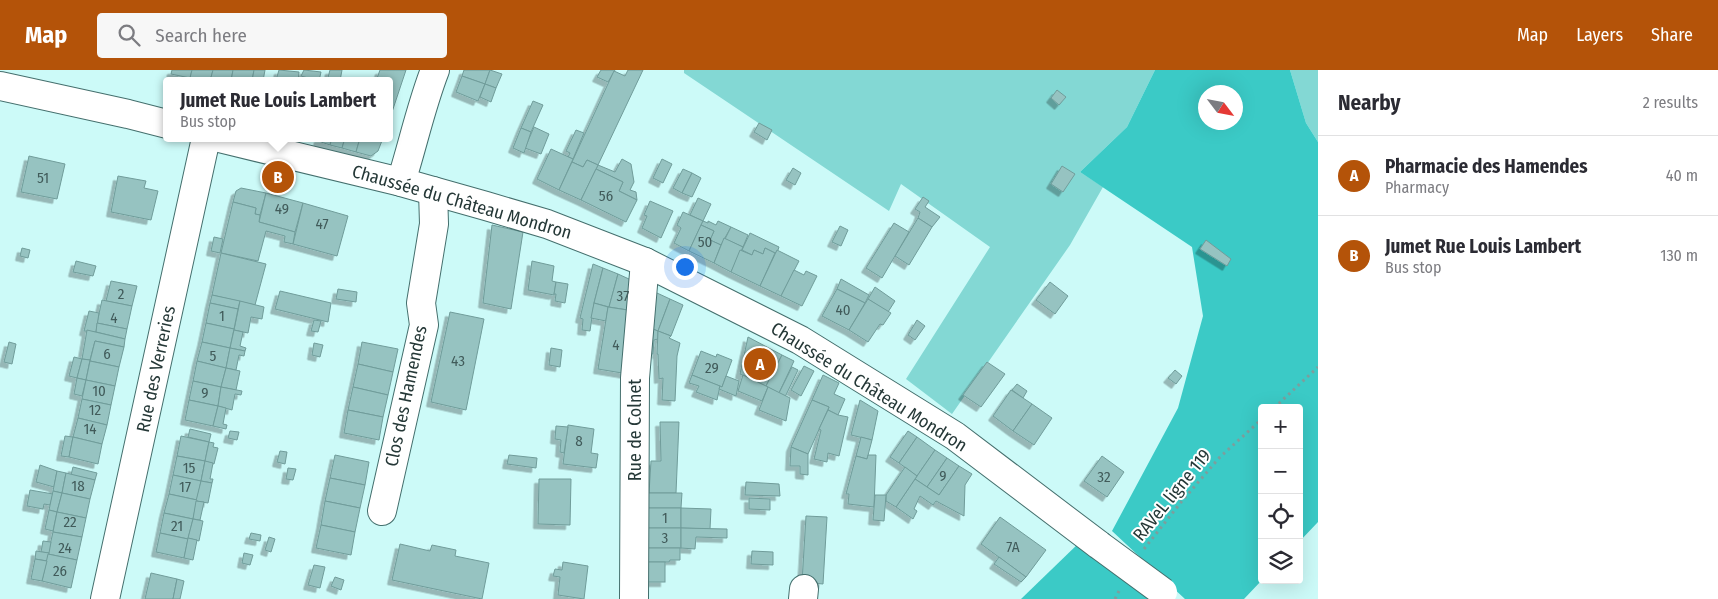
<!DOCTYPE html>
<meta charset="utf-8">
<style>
body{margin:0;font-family:"Fira Sans Condensed",sans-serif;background:#f7f7f7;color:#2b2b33}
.controls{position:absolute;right:15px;bottom:15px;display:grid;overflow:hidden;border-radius:5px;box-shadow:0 5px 20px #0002}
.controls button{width:45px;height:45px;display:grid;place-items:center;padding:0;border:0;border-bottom:1px solid #e1e1e2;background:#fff;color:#2b2b33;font:25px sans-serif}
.compass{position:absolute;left:1198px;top:15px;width:45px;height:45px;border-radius:50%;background:#fff;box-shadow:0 5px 20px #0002;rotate:122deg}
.you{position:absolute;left:684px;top:196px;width:18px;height:18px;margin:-12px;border:4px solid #fff;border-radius:50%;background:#1a73e8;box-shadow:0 0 0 8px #1a73e833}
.badge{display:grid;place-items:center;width:32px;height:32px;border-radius:50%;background:#b45309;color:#fff;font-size:16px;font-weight:700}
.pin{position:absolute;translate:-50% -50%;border:2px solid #fff;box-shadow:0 1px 5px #0006}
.popup{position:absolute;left:163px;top:7px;width:230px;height:65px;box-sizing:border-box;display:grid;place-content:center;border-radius:5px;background:#fff;filter:drop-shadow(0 1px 4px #0005);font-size:16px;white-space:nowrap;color:#7c7c81}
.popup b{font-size:19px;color:#2b2b33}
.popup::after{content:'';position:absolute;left:50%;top:100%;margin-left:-10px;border:10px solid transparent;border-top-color:#fff}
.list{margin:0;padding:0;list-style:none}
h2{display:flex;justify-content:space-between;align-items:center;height:65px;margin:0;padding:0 20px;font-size:21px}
h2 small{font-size:16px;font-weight:400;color:#7c7c81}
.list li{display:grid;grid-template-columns:32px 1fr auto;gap:15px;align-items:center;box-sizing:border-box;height:80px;padding:0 20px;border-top:1px solid #e1e1e2}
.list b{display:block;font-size:19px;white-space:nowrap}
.list p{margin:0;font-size:16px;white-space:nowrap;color:#7c7c81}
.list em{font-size:16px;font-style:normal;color:#7c7c81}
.icon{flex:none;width:28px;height:28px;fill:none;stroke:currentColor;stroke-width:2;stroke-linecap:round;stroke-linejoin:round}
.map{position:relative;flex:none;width:1318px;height:529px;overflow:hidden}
header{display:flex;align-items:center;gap:30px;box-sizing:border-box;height:70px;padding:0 25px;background:#b45309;color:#fff}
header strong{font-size:24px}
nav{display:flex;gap:28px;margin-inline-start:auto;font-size:18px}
.search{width:350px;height:45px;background:#f7f7f7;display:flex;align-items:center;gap:12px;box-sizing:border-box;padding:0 18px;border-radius:5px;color:#7c7c81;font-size:19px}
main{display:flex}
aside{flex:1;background:#fff}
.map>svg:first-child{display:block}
</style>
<header>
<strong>Map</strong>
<div class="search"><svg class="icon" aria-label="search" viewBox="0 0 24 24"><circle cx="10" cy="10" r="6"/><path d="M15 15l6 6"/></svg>Search here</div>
<nav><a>Map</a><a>Layers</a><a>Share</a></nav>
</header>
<main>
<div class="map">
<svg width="1318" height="529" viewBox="0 0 1318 529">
<defs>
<filter id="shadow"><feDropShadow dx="-4.5" dy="4.5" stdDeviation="0" flood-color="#0004"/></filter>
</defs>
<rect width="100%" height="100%" fill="#ccfaf8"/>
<g fill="#83d8d4">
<path d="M684 0H1155L1127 57 1080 102 1103 117 1070 175 952 344 906 309 990 177 901 114 889 141 684 3Z"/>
<path d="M1290 0H1318V72L1306 53Z"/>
</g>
<g fill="#3bcac6" fill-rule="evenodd">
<path d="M1155 0H1290L1306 53 1318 72V452L1299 472V338H1262V510L1244 529H1185L1112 461 1178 338 1203 246 1192 177 1080 102 1127 57ZM1206 22H1236V52H1206Z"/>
<path d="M1081 471 1154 529H1021Z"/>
</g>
<g fill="#96c3c1" stroke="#709c9a" filter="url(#shadow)">
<path d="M172 0H192L190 8 171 4Z"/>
<path d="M192 0H213L210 11 190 8Z"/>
<path d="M213 0H233L231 11H210Z"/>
<path d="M233 0H254L252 11H231Z"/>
<path d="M254 0H265L263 11H252Z"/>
<path d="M279 0 299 2 298 11 276 10Z"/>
<path d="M304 0 321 2 319 11 301 6Z"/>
<path d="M330 0H342L340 11H327Z"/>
<path d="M380 0H406L389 51V11H376Z"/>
<path d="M464 0H490L485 14 462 6Z"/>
<path d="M490 0 502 4 496 18 485 14Z"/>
<path d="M601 0H615L608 12 597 7Z"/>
<path d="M628 0H643L598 95 587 90 583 97 572 92 613 3 614 1 625 6Z"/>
<path d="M462 6 485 14 478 31 456 22Z"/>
<path d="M485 14 496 18 491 32 480 27Z"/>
<path d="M1057 20 1066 27 1059 35 1051 28Z"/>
<path d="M533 31 543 35 531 62 521 58Z"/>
<path d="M759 53 772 60 767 70 754 62Z"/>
<path d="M534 57 549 64 541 84 525 78Z"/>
<path d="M521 58 531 62 524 83 513 78Z"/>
<path d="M576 60 584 63 573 89 568 87 570 83 566 81Z"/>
<path d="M319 68H332L330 75 318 71Z"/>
<path d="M332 68H345L342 78 330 75Z"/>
<path d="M345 68H360L356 82 342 78Z"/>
<path d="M360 68H383L378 81 371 86 356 82Z"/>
<path d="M551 79 573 89 559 120 537 109Z"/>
<path d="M29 86 65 94 57 129 21 122Z"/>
<path d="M622 89 631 94 634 112 630 120 636 122 637 130 619 121 623 112 596 99 598 95 615 102Z"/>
<path d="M662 89 672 94 663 113 653 108Z"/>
<path d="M587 90 598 95 581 130 559 120 572 92 583 97Z"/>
<path d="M1062 96 1075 104 1063 122 1051 114Z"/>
<path d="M793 98 801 103 795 115 786 110Z"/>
<path d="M596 99 623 112 619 121 637 130 626 152 581 130Z"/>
<path d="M683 99 692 103 682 123 673 118Z"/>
<path d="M692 103 701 108 692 127 682 123Z"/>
<path d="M118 106 146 111 144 118 158 121 151 150 111 142Z"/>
<path d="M241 118 266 123 260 145 255 144 256 138 233 132 236 121Z"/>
<path d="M266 123 303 133 295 162 259 152Z"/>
<path d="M923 127 929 131 925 137 940 147 932 157 918 148 920 142 915 139Z"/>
<path d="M698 128 711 134 703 151 690 145Z"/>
<path d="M650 131 673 141 661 168 642 158 647 146 644 145Z"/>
<path d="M233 132 256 138 255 144 260 145 259 152 295 162 293 174 284 172 285 166 266 161 258 191 221 183Z"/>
<path d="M303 133 348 146 337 186 293 174Z"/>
<path d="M683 142 703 151 689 181 674 173 681 158 677 155Z"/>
<path d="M918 148 932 157 909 195 895 186Z"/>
<path d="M703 151 708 153V151L716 155 718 151 731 157 721 175 710 170 714 161 701 155Z"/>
<path d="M894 153 909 162 882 208 866 198Z"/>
<path d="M492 155 523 162 511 239 483 233Z"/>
<path d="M701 155 714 161 710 170 721 175 714 193 689 181Z"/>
<path d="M840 156 848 160 841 176 832 172Z"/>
<path d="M731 157 748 165 743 177 725 169Z"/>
<path d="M750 163 779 177 778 180 775 183 765 178 763 184 754 180 752 185 742 180Z"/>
<path d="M214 167 223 169 220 183 211 181Z"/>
<path d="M724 168 743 177 731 202 714 193Z"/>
<path d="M1206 170 1231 189 1227 196 1200 179Z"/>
<path d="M22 178 30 180 28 188 20 186Z"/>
<path d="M765 178 775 183 760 216 731 202 740 180 752 185 754 180 763 184Z"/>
<path d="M777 180 799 191 781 226 760 216Z"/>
<path d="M221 183 266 194 255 235 212 225Z"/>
<path d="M76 191 96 196 93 206 73 202Z"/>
<path d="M532 191 554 196 552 211 556 212 554 225 528 220Z"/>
<path d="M593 194 603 198 594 233 590 261 582 260 583 249 580 248Z"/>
<path d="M603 198 618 204 609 237 594 233Z"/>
<path d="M794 200 804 205 806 201 817 206 802 236 781 226Z"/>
<path d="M618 204 629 209 634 214V241L609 237Z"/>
<path d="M841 209 869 225 865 233 837 219Z"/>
<path d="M111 211 137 216 132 236 106 231Z"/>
<path d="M556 212 568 214 565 233 555 231 556 224H554Z"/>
<path d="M1050 212 1068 226 1055 244 1036 230Z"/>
<path d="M875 217 895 231 888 242 868 229Z"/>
<path d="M338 219 357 222 356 232 336 229Z"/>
<path d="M837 219 865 233 849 260 822 246Z"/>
<path d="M280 221 331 233 328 252 275 239Z"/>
<path d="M657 223 670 229 658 261 645 256Z"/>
<path d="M212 225 240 231 238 239 210 233Z"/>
<path d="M670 229 683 235 671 266 658 261Z"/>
<path d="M868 229 891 243 883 255 880 254 868 272 849 260Z"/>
<path d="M102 230 132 236 127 259 97 253Z"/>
<path d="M240 231 264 237 262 249 251 247 248 263 234 260Z"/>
<path d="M210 233 238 239 234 259 206 253Z"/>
<path d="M594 233 608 237 606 251 591 248Z"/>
<path d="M608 237 634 241 628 304 598 299Z"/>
<path d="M89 241 99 243 96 262 84 261Z"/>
<path d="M450 242 484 249 466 340 431 332Z"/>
<path d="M314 250 321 251 318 262 311 261Z"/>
<path d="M917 250 925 256 915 270 908 265Z"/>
<path d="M97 253 127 259 125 269 96 262Z"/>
<path d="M206 253 234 259 230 278 202 272Z"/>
<path d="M645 256 658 261V269L654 270 653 284H643Z"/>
<path d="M87 260 125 269 124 277 95 271 90 290 82 289Z"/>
<path d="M234 260 243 262 240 276 246 278 245 281 230 278Z"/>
<path d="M658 261 671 266 669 268 680 273 677 286 675 331 662 330 663 308 659 309 658 284H657Z"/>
<path d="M748 267 782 285 766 316 740 304Z"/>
<path d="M95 271 124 277 119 297 90 291Z"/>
<path d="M9 272 16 274 12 294 4 292Z"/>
<path d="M202 272 230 278 226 298 197 291Z"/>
<path d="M362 272 398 279 393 302 358 294Z"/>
<path d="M314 273 323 275 320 287 312 285Z"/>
<path d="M230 278 245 281 244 286 239 285 236 300 226 298Z"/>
<path d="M551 278 562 280 560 297 549 295Z"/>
<path d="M701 281 716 287 717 284 732 290 722 317 692 305Z"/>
<path d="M782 285 794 291 779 323 766 316Z"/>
<path d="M74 287 82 289 77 308 69 306Z"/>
<path d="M82 289 90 290 86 310 77 308Z"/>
<path d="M90 291 119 297 115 316 86 310Z"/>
<path d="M197 291 226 298 221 317 193 311Z"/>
<path d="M987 292 1005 304 981 337 963 325Z"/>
<path d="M358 294 393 302 388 325 353 317Z"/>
<path d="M804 296 814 301 801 326 791 320Z"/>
<path d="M792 297 798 300 785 327 779 323Z"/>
<path d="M226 298 240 301 236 320 221 317Z"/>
<path d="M1175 300 1182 306 1176 314 1168 308Z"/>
<path d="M692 305 720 316 717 330 696 322 699 316 689 313Z"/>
<path d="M743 305 768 317 762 331 738 321Z"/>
<path d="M823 305 839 313 834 324 845 329 838 345 828 340 829 337 812 330Z"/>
<path d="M726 306 739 311 736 326 719 319 720 316 722 317Z"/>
<path d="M77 308 86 310 82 326 74 324Z"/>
<path d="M86 310 115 316 111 335 82 329Z"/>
<path d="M193 311 221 317 218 336 189 330Z"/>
<path d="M1017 314 1027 321 1023 328 1012 320Z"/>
<path d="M221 317 242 321 241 325 235 324 232 340 218 336Z"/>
<path d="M353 317 388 325 383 347 348 340Z"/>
<path d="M768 317 790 328 786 351 759 340Z"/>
<path d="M1011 320 1032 334 1013 361 993 346Z"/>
<path d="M82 329 111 335 107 355 78 348Z"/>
<path d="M189 330 218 336 213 356 185 350Z"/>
<path d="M812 330 829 337 808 384 791 377Z"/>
<path d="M860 330 878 341 872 370 851 365Z"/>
<path d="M1032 334 1052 348 1034 375 1013 361Z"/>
<path d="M218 336 226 338 223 354 227 355 226 359 213 356Z"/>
<path d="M348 340 383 347 379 370 344 363Z"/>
<path d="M828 340 838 345 848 347 839 386 828 383 827 392 814 389 821 360 819 359Z"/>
<path d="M78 348 107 355 102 374 73 367Z"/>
<path d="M660 352H679L676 423H649L651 391H661Z"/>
<path d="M568 355 594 359 591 383 598 384 596 398 563 394Z"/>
<path d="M556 356 568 357 564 383 560 382 561 370 555 369Z"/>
<path d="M190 359 211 364 209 372 188 367Z"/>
<path d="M230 361 239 362 237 370 228 368Z"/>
<path d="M908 361 917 367 899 393 890 387Z"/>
<path d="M65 366 73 367 69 387 61 386Z"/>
<path d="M181 366 209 372 205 391 177 386Z"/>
<path d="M73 367 102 374 98 394 69 387Z"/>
<path d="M861 367 872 370 867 389 856 386Z"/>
<path d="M917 367 935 380 917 406 899 393Z"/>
<path d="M209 372 214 373 213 377 218 378 214 394 205 391Z"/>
<path d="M791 377 808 384V405L800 404V396H790Z"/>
<path d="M935 380 947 388 927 417 915 409Z"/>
<path d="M280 381 287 382 285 394 277 392Z"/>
<path d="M335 385 369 392 365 415 330 408Z"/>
<path d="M509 385 537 388 536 398 507 394Z"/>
<path d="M868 385H876L874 437 848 434 849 424H846L856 386 867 389Z"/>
<path d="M177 386 205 391 201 411 173 405Z"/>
<path d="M1102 386 1124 402 1107 427 1084 411Z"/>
<path d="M947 388 959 396 939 425 927 417Z"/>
<path d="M205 391 213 393 210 409H213L212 413 201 411Z"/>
<path d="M40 395 57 401 54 417 36 412Z"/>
<path d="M959 396 972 404 965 415 964 446 936 431 933 435 920 426 914 439 917 441 913 449 896 437 915 409 939 425Z"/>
<path d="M73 397 97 403 95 410 71 405Z"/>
<path d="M905 397 917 406 896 437 886 431V425Z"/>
<path d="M288 398 296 399 293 410 286 409Z"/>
<path d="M57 401 66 403 62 423 53 421Z"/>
<path d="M66 403 95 410 90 429 62 423Z"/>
<path d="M173 405 201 411 197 430 169 424Z"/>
<path d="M330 408 365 415 360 438 325 431Z"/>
<path d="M539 409H571L570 455 538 454Z"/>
<path d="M201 411 212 413 208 433 196 431Z"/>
<path d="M746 412 779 414 780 426 745 425Z"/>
<path d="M30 420 53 424 50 435 44 434 43 439 27 436Z"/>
<path d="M53 421 62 423 57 442 49 440Z"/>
<path d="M62 423 90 429 86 448 57 442Z"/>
<path d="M648 423H682L681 438H648Z"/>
<path d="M169 424 197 430 193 449 164 443Z"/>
<path d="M875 425H886L884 451 873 450Z"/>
<path d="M749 428 770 429V440L749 439Z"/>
<path d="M196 431 204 432 200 450 193 449Z"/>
<path d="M325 431 360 438 355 462 321 455Z"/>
<rect x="648" y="438" width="33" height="20"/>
<path d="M681 438 711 439 710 459 681 458Z"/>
<path d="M49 440 57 442 53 461 45 459Z"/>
<path d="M57 442 86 448 82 467 53 462Z"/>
<path d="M164 443 193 449 188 469 160 463Z"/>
<path d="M806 446 827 447 823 514 802 512Z"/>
<path d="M1000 447 1046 480 1026 507 981 474Z"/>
<path d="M193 449 203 451 199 471 188 468Z"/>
<path d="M321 455 355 462 351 485 316 478Z"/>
<rect x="648" y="458" width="33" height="20"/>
<path d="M681 458 727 459V468L696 467 695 479 681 478Z"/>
<path d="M53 462 82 467 77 490 48 484Z"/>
<path d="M160 463 188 469 184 488 156 482Z"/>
<path d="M251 463 261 465 260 471 249 469Z"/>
<path d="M269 467 275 469 271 482 265 480Z"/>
<path d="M188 468 197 470 193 490 184 488Z"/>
<path d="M43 471 51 472 49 483 41 482Z"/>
<path d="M400 474 430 481 432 475 456 480 455 486 489 493 482 529 392 510Z"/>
<path d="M648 478H680V490H670L669 492H648Z"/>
<path d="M36 481 49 483 47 491 35 489Z"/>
<path d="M752 481 773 482V495L751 494Z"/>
<path d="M244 483 253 485 250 495 242 493Z"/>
<path d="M48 484 77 490 71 518 42 511Z"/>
<path d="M999 487 1026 507 1021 512 994 494Z"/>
<path d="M35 489 47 491 42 511 31 509Z"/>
<path d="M563 492 588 496 584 529 558 525 560 507 553 506 555 499 562 500Z"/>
<rect x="648" y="492" width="17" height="20"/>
<path d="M314 495 325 497 320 518 308 515Z"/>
<path d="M151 503 177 509 173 529H145Z"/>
<path d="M335 507 344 510 341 520 331 516Z"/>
<path d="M177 509 184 511 180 529H173Z"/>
</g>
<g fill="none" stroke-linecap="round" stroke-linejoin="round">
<g stroke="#446f6d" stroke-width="30">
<g id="minor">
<path d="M401 112C413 74 421 36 435 0"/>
<path d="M382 441 424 255 421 233 434 154 433 121"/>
<path d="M105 529 206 68"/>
<path d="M634 529 635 308 645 192"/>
<path d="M803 529 804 519"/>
</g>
</g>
<g stroke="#446f6d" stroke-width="30">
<g id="major">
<path d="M0 16 128 44 167 54"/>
<path d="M219 68 401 112 486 136 547 154 645 192 800 270 955 366 1099 475"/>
</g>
</g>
<g stroke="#7d9e9d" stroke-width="3" stroke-dasharray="2.5 4" stroke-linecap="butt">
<path d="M1274 338 1318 297"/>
<path d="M1144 479 1182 431 1220 387 1262 349"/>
<path d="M1115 529 1119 521"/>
</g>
<use href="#minor" stroke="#fff" stroke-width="28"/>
<use href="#major" stroke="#fff" stroke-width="28"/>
<g stroke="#446f6d" stroke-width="30" stroke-linecap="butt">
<path id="major-bridge" d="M1099 475 1163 522"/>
</g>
<use href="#major-bridge" stroke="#fff" stroke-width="28"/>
</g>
<g text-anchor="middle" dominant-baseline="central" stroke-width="4" stroke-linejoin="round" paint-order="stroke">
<g font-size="15" fill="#415b5a">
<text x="43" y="108">51</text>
<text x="606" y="126">56</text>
<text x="282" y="139">49</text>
<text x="322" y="154">47</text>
<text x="705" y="172">50</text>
<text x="121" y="224">2</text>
<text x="623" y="226">37</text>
<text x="843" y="240">40</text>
<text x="222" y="246">1</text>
<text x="114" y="248">4</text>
<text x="616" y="275">4</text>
<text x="107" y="284">6</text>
<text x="213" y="286">5</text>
<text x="458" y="291">43</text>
<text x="712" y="298">29</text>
<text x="99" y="321">10</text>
<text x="205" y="323">9</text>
<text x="95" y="340">12</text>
<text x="90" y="359">14</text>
<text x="579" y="371">8</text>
<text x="189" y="398">15</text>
<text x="943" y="406">9</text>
<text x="1104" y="407">32</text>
<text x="78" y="416">18</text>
<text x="185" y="417">17</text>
<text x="665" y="448">1</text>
<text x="70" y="452">22</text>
<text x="177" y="456">21</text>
<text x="665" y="468">3</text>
<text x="1013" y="477">7A</text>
<text x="65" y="478">24</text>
<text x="60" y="501">26</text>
</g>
<g font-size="18" fill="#253837" stroke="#fff">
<text transform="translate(462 132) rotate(16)">Chaussée du Château Mondron</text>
<text transform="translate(156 299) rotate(-78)">Rue des Verreries</text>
<text transform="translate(869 317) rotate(32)">Chaussée du Château Mondron</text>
<text transform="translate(406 326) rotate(-78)">Clos des Hamendes</text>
<text transform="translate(635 360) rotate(-90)">Rue de Colnet</text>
<text transform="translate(1172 425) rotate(-51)">RAVeL ligne 119</text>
</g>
</g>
</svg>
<div class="controls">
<button>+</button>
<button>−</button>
<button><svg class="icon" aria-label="locate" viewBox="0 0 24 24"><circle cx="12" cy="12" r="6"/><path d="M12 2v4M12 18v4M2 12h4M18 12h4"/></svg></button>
<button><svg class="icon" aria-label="layers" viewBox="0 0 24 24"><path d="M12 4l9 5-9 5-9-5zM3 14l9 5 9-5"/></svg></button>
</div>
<svg class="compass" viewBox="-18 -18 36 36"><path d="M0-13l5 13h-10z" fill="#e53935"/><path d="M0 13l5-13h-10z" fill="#7c7c81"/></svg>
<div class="you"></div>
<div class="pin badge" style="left:760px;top:294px">A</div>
<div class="pin badge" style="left:278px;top:107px">B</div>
<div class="popup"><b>Jumet Rue Louis Lambert</b>Bus stop</div>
</div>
<aside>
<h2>Nearby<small>2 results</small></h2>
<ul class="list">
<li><span class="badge">A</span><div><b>Pharmacie des Hamendes</b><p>Pharmacy</p></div><em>40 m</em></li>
<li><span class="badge">B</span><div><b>Jumet Rue Louis Lambert</b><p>Bus stop</p></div><em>130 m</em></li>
</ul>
</aside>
</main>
